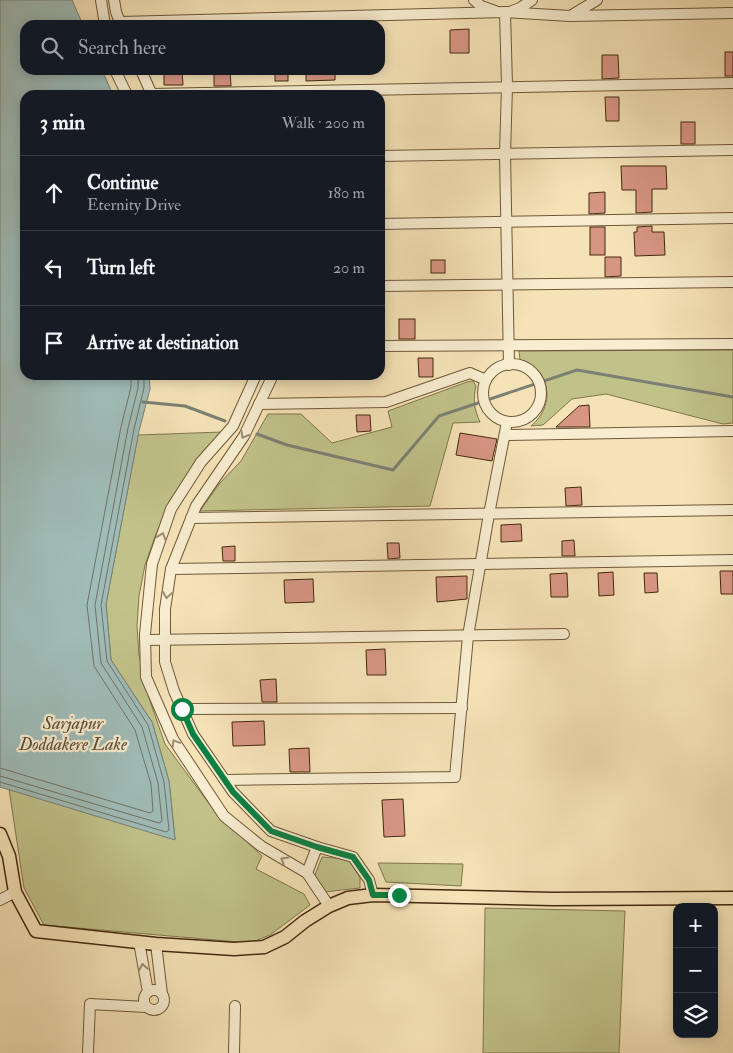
<!DOCTYPE html>
<meta charset="utf-8">
<style>
body{margin:0;font-family:"IM FELL Double Pica",serif;background:#20242c;color:#f1f3f6}
.controls{position:absolute;right:15px;bottom:15px;display:grid;overflow:hidden;border-radius:10px;box-shadow:0 2px 12px #0003}
.controls button{width:45px;height:45px;display:grid;place-items:center;padding:0;border:0;border-bottom:1px solid #363941;background:#171b24;color:#f1f3f6;font:25px sans-serif}
.stop{position:absolute;width:15px;height:15px;margin:-11px;border:4px solid #0b8043;border-radius:50%;background:#fff}
.stop.end{background:#0b8043;border-color:#fff;box-shadow:0 1px 5px #0008}
.list{margin:0;padding:0;list-style:none}
h2{display:flex;justify-content:space-between;align-items:center;height:65px;margin:0;padding:0 20px;font-size:21px}
h2 small{font-size:16px;font-weight:400;color:#9ea1a6}
.list li{display:grid;grid-template-columns:32px 1fr auto;gap:15px;align-items:center;box-sizing:border-box;height:75px;padding:0 20px;border-top:1px solid #363941}
.list b{display:block;font-size:19px;white-space:nowrap}
.list p{margin:0;font-size:16px;white-space:nowrap;color:#9ea1a6}
.list em{font-size:16px;font-style:normal;color:#9ea1a6}
.icon{flex:none;width:28px;height:28px;fill:none;stroke:currentColor;stroke-width:2;stroke-linecap:round;stroke-linejoin:round}
.map{position:relative;flex:none;width:733px;height:1053px;overflow:hidden}
.search{position:absolute;background:#171b24;box-shadow:0 2px 12px #0003;left:20px;top:20px;width:365px;height:55px;display:flex;align-items:center;gap:12px;box-sizing:border-box;padding:0 18px;border-radius:15px;color:#9ea1a6;font-size:19px}
.panel{position:absolute;background:#171b24;box-shadow:0 2px 12px #0003;left:20px;top:90px;width:365px;height:290px;border-radius:15px}
.map>svg:first-child{display:block}
</style>
<div class="map">
<svg width="733" height="1053" viewBox="0 0 733 1053">
<rect width="100%" height="100%" fill="#f5e3b7"/>
<filter id="stains"><feTurbulence type="fractalNoise" baseFrequency=".004" numOctaves="4"/><feColorMatrix values="0 0 0 0 .2 0 0 0 0 .09 0 0 0 0 .02 0 0 0 .5 -.17"/></filter>
<radialGradient id="worn" r=".72"><stop offset=".6" stop-color="#630" stop-opacity="0"/><stop offset="1" stop-color="#630" stop-opacity=".3"/></radialGradient>
<g fill="#c1c28a" stroke="#82764c">
<path d="M733 350V423L723 424 606 394 572 399 543 425 531 426C556 405 551 371 520 360L519 351Z"/>
<path d="M473 381 476 386C473 399 474 409 480 422L453 423 430 506 200 511 219 484 241 461 268 414H301L332 443 392 427 388 411 467 382Z"/>
<path d="M222 432 196 462 179 487 156 534 145 565 139 596 137 626 139 655 150 701 165 744 216 813 262 856 256 869 304 894 310 905 270 935 250 943 44 925 24 888 9 789 175 839 169 781 152 722 111 660 106 604 138 435Z"/>
<path d="M322 857 348 859 360 877V888L324 892 315 875Z"/>
<path d="M378 863 463 864 461 886 386 882Z"/>
<path d="M485 908 625 911 619 1053H483Z"/>
</g>
<path fill="#9fbcb8" stroke="#7b8174" d="M0 0H72L83 25H25V70H102L113 95H25V375H149L150 389 139 431 106 604 111 660 152 722 169 781 175 840 0 787Z"/>
<g fill="none" stroke-linecap="round" stroke-linejoin="round">
<g stroke="#727263" stroke-width="1">
<path d="M0 768 150 813 153 811 151 784 135 730 94 666 87 605 121 427 131 387V375"/>
<path d="M0 776 159 823 162 821 158 783 142 727 101 663 95 605 128 428 138 388V375"/>
<path d="M0 782 166 832 169 830 164 782 148 725 107 661 101 605 134 429 144 388V375"/>
</g>
<g stroke="#7b8174" stroke-width="3">
<path d="M143 402 185 406 225 421"/>
<path d="M257 434 287 445 393 470 439 416 577 370 733 397"/>
</g>
</g>
<g fill="#d79684" stroke="#44290e">
<path d="M469 29V53H450V30Z"/>
<rect x="725" y="52" width="8" height="24"/>
<path d="M602 55H618L619 78 602 79Z"/>
<path d="M164 70H182L183 85H164Z"/>
<path d="M214 70H230L231 86H214Z"/>
<rect x="275" y="70" width="13" height="11"/>
<path d="M306 70H335V80L306 81Z"/>
<path d="M605 97H619V121H606Z"/>
<rect x="681" y="122" width="14" height="22"/>
<path d="M621 166H666L667 189H652V212L636 213V190H622Z"/>
<path d="M605 192V213L589 214V193Z"/>
<path d="M652 226V232H664L665 255 635 256 634 232H637V227Z"/>
<rect x="590" y="227" width="15" height="28"/>
<path d="M605 257H621V276L605 277Z"/>
<rect x="431" y="260" width="14" height="13"/>
<rect x="399" y="319" width="16" height="20"/>
<path d="M418 358H433V377H419Z"/>
<path d="M589 405 590 427H556L579 406Z"/>
<path d="M356 415H370L371 431 357 432Z"/>
<path d="M460 433 497 439 492 461 456 455Z"/>
<path d="M581 487 582 505 566 506 565 488Z"/>
<path d="M521 524 522 541 501 542V525Z"/>
<path d="M574 540 575 556H562V541Z"/>
<path d="M387 543H399L400 558 388 559Z"/>
<path d="M235 546V561H223L222 547Z"/>
<path d="M720 571H733V594H721Z"/>
<path d="M613 572 614 595 599 596 598 573Z"/>
<path d="M567 573 568 597H551L550 574Z"/>
<path d="M644 573H657L658 592 645 593Z"/>
<path d="M467 576V599L437 602 436 577Z"/>
<path d="M313 579 314 602 285 603 284 580Z"/>
<path d="M385 649 386 675H367L366 650Z"/>
<path d="M276 679 277 702H262L260 680Z"/>
<path d="M264 721 265 745 233 746 232 722Z"/>
<path d="M309 748 310 772H290L289 749Z"/>
<path d="M403 799 405 836 384 837 382 800Z"/>
</g>
<g fill="none" stroke-linecap="round" stroke-linejoin="round">
<g stroke="#705838" stroke-width="12">
<g id="minor">
<path d="M101 0 105 25"/>
<path d="M114 0 116 12 121 25"/>
<path d="M474 0 481 6 495 11"/>
<path d="M512 11 520 8 532 0"/>
<path d="M505 12 507 86 505 154 509 365"/>
<path d="M572 15 597 0"/>
<path d="M120 22 505 12 570 16 733 13"/>
<path d="M115 70 127 95"/>
<path d="M141 70 152 95"/>
<path d="M151 94 733 83"/>
<path d="M380 156 733 150"/>
<path d="M380 224 733 218"/>
<path d="M380 286 733 282"/>
<path d="M380 346 733 344"/>
<circle cx="512" cy="393" r="29"/>
<path d="M256 375 233 426 201 462 171 509 152 564 145 634 146 677 173 739 224 816 261 846 307 873 329 906"/>
<path d="M273 375 244 436 196 506 171 569 165 609V662L174 691 193 734 233 792 271 831 317 847 353 857 369 880 373 895"/>
<path d="M259 404 386 402 470 373 486 380"/>
<path d="M505 435 733 431"/>
<path d="M191 518 733 510"/>
<path d="M171 569 733 560"/>
<path d="M145 640 564 634"/>
<path d="M182 709 462 708"/>
<path d="M225 780 455 777 468 636 489 514 507 422"/>
<path d="M307 873 317 847"/>
<path d="M0 900 15 892"/>
<path d="M139 942 148 992"/>
<path d="M156 944 162 994"/>
<circle cx="154" cy="1000" r="10"/>
<path d="M88 1053 90 1004 146 1007"/>
<path d="M234 1053 235 1006"/>
</g>
</g>
<g stroke="#44290e" stroke-width="15">
<path id="major" d="M0 834 9 856 15 892 36 931 156 944 234 949 264 947 285 937 305 921 329 906 348 898 373 895 553 899 733 898"/>
</g>
<use href="#minor" stroke="#f8edd0" stroke-width="10"/>
<use href="#major" stroke="#f5e3b7" stroke-width="12"/>
</g>
<defs><path id="oneway-chevron" d="M-2-3.5L2.5 0L-2 3.5" fill="none" stroke-width="1.6" stroke-linecap="round" stroke-linejoin="round" transform="scale(1.25)"/></defs>
<g stroke="#9e8b6f">
<use href="#oneway-chevron" transform="translate(244 435) rotate(119)"/>
<use href="#oneway-chevron" transform="translate(162 536) rotate(-71)"/>
<use href="#oneway-chevron" transform="translate(167 595) rotate(98)"/>
<use href="#oneway-chevron" transform="translate(175 743) rotate(-121)"/>
<use href="#oneway-chevron" transform="translate(284 860) rotate(-150)"/>
<use href="#oneway-chevron" transform="translate(143 967) rotate(-100)"/>
</g>
<g fill="none" stroke-linecap="round" stroke-linejoin="round">
<path stroke="#0b8043" stroke-width="6" d="M182 709 193 734 233 792 271 831 317 847 353 857 369 880 373 895H399"/>
</g>
<g text-anchor="middle" dominant-baseline="central" stroke-width="4.5" stroke-linejoin="round" paint-order="stroke">
<g font-size="18" font-style="italic" fill="#5b4e38" stroke="#f8edd0">
<text x="73" y="723">Sarjapur<tspan x="73" dy="21">Doddakere Lake</tspan></text>
</g>
</g>
<rect width="100%" height="100%" filter="url(#stains)"/>
<rect width="100%" height="100%" fill="url(#worn)"/>
</svg>
<div class="controls">
<button>+</button>
<button>−</button>
<button><svg class="icon" aria-label="layers" viewBox="0 0 24 24"><path d="M12 4l9 5-9 5-9-5zM3 14l9 5 9-5"/></svg></button>
</div>
<div class="stop" style="left:182px;top:709px"></div>
<div class="stop end" style="left:399px;top:895px"></div>
<div class="search"><svg class="icon" aria-label="search" viewBox="0 0 24 24"><circle cx="10" cy="10" r="6"/><path d="M15 15l6 6"/></svg>Search here</div>
<section class="panel">
<h2>3 min<small>Walk · 200 m</small></h2>
<ul class="list">
<li><svg class="icon" aria-label="ahead" viewBox="0 0 24 24"><path d="M12 20V5M6 11l6-6 6 6"/></svg><div><b>Continue</b><p>Eternity Drive</p></div><em>180 m</em></li>
<li><svg class="icon" aria-label="left" viewBox="0 0 24 24"><path d="M17 20v-9H6M10 6l-5 5 5 5"/></svg><div><b>Turn left</b></div><em>20 m</em></li>
<li><svg class="icon" aria-label="arrive" viewBox="0 0 24 24"><path d="M6 21V4h12l-3 4 3 4H6"/></svg><div><b>Arrive at destination</b></div></li>
</ul>
</section>
</div>
